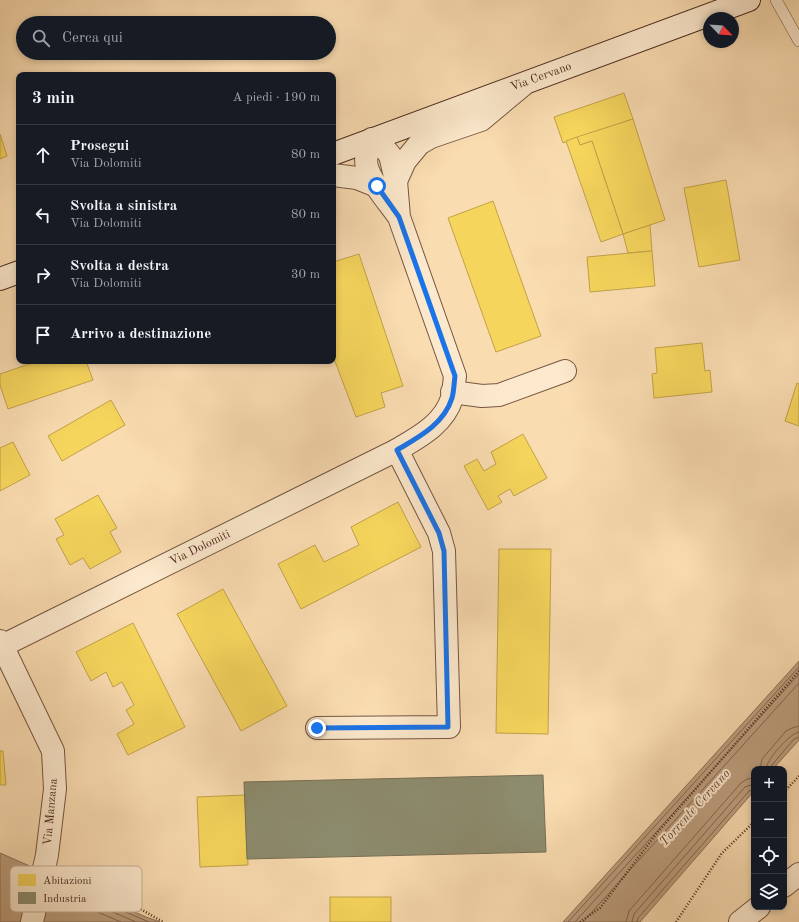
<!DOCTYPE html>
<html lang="it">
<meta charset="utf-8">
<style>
body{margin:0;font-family:"Old Standard TT",serif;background:#20242c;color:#f1f3f6}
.controls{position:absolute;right:12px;bottom:12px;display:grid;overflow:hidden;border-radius:8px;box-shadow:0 2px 6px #0003}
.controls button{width:36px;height:36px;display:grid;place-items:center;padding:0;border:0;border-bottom:1px solid #363941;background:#171b24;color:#f1f3f6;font:20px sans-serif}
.compass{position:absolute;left:703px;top:12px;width:36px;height:36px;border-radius:50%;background:#171b24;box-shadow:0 2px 6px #0003;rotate:115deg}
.stop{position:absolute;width:12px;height:12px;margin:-9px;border:3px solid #1a73e8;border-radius:50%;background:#fff}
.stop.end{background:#1a73e8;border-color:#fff;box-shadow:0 1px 4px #0008}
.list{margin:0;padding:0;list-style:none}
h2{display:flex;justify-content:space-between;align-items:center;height:52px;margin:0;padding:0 16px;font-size:17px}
h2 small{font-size:13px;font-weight:400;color:#9ea1a6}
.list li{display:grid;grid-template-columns:26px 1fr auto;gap:12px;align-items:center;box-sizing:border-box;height:60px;padding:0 16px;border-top:1px solid #363941}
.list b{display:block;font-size:15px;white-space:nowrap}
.list p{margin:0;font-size:13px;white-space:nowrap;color:#9ea1a6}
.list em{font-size:13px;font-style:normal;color:#9ea1a6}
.icon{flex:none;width:22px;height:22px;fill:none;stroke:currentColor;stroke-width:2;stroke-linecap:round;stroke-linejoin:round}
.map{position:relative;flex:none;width:799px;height:922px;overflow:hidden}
.search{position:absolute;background:#171b24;box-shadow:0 2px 6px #0003;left:16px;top:16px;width:320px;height:44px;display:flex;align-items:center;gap:10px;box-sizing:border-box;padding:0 14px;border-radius:22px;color:#9ea1a6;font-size:15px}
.panel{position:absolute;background:#171b24;box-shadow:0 2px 6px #0003;left:16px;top:72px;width:320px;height:292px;border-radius:8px}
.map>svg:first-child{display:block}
</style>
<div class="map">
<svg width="799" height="922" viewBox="0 0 799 922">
<rect width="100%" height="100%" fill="#fadcb1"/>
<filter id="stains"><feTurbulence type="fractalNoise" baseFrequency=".005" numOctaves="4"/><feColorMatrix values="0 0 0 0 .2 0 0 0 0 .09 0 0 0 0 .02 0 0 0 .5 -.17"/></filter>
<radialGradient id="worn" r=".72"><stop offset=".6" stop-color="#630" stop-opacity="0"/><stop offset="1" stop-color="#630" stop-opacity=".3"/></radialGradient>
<g fill="#be9f7f" stroke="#8f7058">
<path d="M799 661V740L773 769H754V791L640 922H563Z"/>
<path d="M0 853 146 917 160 922H0Z"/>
</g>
<g fill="#f6d55c" stroke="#c2a149">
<path d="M624 93 633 119 563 143 554 117Z"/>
<path d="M633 119 665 220 623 234 592 141 580 145 577 137Z"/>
<path d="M0 134 7 156 0 159Z"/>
<path d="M577 137 580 145 592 141 623 234 601 242 566 141Z"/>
<path d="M726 180 740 260 699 267 684 188Z"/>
<path d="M493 201 541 336 496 352 448 218Z"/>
<path d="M650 225 652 251 628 253 623 234Z"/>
<path d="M652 251 655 286 590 292 587 257Z"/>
<path d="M359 254 403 386 381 393 385 407 356 417 333 356V262Z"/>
<path d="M702 343 705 371 710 370 712 392 654 398 652 374 657 373 655 348Z"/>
<path d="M38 361H86L93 380 8 409 0 385V374Z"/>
<path d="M797 383 799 384V426L785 421Z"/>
<path d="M111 400 125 425 62 461 48 436Z"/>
<path d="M523 434 547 478 514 496 510 489 498 496 502 502 488 510 464 466 477 459 484 471 496 464 491 452Z"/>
<path d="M13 442 30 475 0 491V448Z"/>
<path d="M98 495 117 528 110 532 121 552 90 569 83 558 70 565 56 539 64 535 55 519Z"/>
<path d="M398 502 421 547 301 609 278 564 315 545 324 562 359 545 351 527Z"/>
<path d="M499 549H551L548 734 496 733Z"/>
<path d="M223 589 287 706 241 731 177 614Z"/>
<path d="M133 623 185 727 128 755 117 734 134 724 126 710 134 705 122 682 113 687 106 672 91 681 76 652Z"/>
<path d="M0 751H3L6 785H0Z"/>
<path d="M245 795 248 865 200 867 197 797Z"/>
<rect x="330" y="897" width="61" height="25"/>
</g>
<path fill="#8c8c6e" stroke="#786e56" d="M543 775 546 852 247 859 244 782Z"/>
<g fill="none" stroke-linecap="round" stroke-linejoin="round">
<g stroke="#84644e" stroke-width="1">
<path d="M760 769 762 759 786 731 792 728 799 726"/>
<path d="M766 769C766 760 790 733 799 732"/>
<path d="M771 769 772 765 794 739 799 737"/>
<path d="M54 881 149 922"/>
<path d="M52 886 136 922"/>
<path d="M51 892 121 922"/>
<path d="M568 922 799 667"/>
<path d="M575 922 799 674"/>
<path d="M583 922 799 683"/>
<path d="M626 922 629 911 741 783 747 779 754 778"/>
<path d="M632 922 634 914 745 787 754 784"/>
<path d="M637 922 638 918 749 791 754 789"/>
</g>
<g stroke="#755642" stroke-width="12">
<path id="service" d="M776 0 799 41"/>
</g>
<g stroke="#755642" stroke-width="24">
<g id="minor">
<path d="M333 175 357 178 377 186"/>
<path d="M396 181 405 161 419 144 431 137 481 120 523 85"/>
<path d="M452 392 482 396 499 395 565 371"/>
<path d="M0 641 53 751 55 789 47 855 32 922"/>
<path d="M2 646 397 450C419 437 444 424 452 398 454 391 454 383 455 376L399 217 396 181 390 155 384 148 372 139C369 148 364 157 367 167 371 183 390 204 399 217"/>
<path d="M317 728 449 727 444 551 439 533 397 450"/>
<path d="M784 886 799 874"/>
<path d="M740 922 759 907"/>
</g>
</g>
<g stroke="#49291d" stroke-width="24">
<g id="secondary">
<path d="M333 154 749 0"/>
<path d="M0 279 19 272"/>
</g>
</g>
<g stroke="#49291d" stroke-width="2.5" stroke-dasharray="1 2" stroke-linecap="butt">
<path d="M784 792 799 776"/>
<path d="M68 867 163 922"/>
<path d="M580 922 600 908 657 833 799 671"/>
<path d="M676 922 722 853 754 822"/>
</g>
<use href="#service" stroke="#fce8cc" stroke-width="11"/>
<use href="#minor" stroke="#fce8cc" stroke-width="22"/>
<use href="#secondary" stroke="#fce8cc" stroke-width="22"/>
</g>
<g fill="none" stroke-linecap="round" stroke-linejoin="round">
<path stroke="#1a73e8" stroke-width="5" d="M317 728 448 727 444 551 439 533 397 450C419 437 444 424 452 398 454 391 454 383 455 376L399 217 377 186"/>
</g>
<g text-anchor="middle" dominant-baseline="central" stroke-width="4" stroke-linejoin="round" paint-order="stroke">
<g font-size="12" fill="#49291d" stroke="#fce8cc">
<text transform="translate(541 77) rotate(-20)">Via Cervano</text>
<text transform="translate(200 548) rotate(-26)">Via Dolomiti</text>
<text transform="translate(51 812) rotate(-85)">Via Manzana</text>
</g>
<g font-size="13" font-style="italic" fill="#664636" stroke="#fce8cc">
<text transform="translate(695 808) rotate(-48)">Torrente Cervano</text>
</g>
</g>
<rect x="10" y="866" width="132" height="46" rx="6" fill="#fce8cc" stroke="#c6af98" stroke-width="1"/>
<rect x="18" y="874" width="18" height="12" fill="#f6d55c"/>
<rect x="18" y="892" width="18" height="12" fill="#8c8c6e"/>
<g font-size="11" fill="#49291d">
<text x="43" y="884">Abitazioni</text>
<text x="43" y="902">Industria</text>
</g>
<rect width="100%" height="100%" filter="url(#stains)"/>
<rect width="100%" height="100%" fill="url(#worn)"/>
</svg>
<div class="controls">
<button>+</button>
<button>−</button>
<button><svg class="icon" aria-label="locate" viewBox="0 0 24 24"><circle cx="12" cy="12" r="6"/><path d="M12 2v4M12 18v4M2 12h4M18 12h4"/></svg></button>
<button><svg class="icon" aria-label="layers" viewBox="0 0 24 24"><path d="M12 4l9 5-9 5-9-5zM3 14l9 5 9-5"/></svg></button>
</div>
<svg class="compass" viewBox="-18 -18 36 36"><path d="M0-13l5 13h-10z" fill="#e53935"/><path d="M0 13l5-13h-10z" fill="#9ea1a6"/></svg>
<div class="stop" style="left:377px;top:186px"></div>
<div class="stop end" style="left:317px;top:728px"></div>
<div class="search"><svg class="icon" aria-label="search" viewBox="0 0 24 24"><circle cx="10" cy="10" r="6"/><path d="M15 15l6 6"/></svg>Cerca qui</div>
<section class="panel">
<h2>3 min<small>A piedi · 190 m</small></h2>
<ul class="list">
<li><svg class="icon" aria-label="ahead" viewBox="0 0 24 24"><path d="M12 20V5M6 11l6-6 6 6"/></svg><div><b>Prosegui</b><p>Via Dolomiti</p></div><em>80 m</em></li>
<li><svg class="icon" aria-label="left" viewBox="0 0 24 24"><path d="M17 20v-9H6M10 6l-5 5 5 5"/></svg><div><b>Svolta a sinistra</b><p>Via Dolomiti</p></div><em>80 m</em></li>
<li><svg class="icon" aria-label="right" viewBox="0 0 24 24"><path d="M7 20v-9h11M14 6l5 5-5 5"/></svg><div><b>Svolta a destra</b><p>Via Dolomiti</p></div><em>30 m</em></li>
<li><svg class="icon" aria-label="arrive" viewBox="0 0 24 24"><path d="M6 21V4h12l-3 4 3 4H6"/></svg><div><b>Arrivo a destinazione</b></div></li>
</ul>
</section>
</div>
